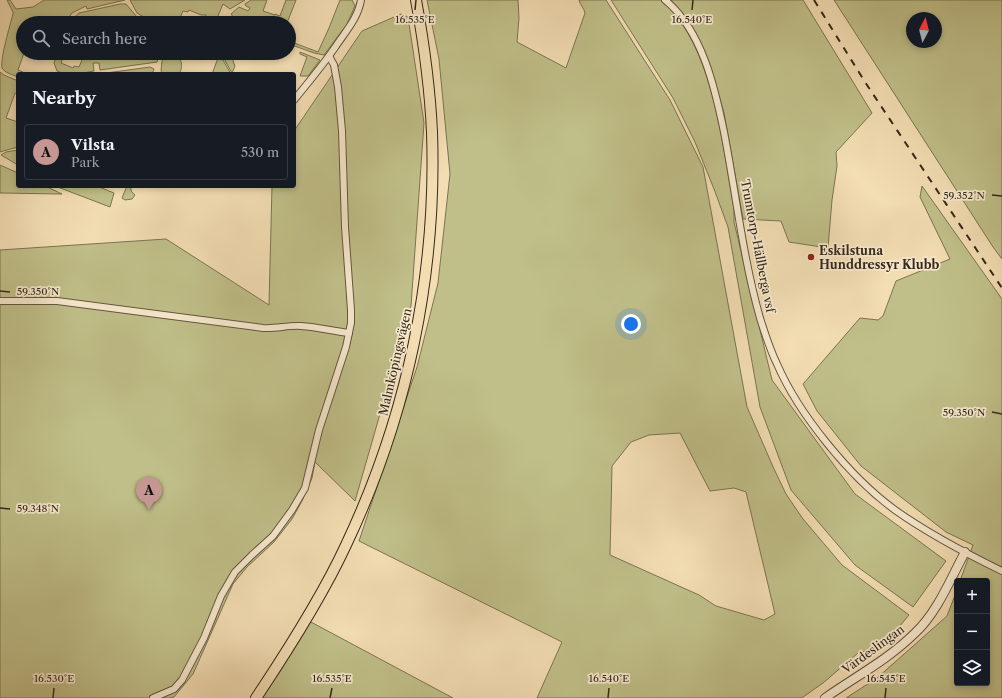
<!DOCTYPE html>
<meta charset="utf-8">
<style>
body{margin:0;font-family:"Libre Caslon Text",serif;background:#20242c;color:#f1f3f6}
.controls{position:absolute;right:12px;bottom:12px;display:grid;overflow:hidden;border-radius:4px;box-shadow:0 2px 6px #0003}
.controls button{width:36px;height:36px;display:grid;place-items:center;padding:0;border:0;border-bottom:1px solid #363941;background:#171b24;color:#f1f3f6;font:20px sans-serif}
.compass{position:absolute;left:906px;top:12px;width:36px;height:36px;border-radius:50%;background:#171b24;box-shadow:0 2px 6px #0003;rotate:7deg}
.you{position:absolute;left:631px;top:324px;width:14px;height:14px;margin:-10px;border:3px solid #fff;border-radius:50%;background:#1a73e8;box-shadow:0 0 0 6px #1a73e833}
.badge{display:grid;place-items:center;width:26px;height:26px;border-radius:50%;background:#c59692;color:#111;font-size:13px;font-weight:700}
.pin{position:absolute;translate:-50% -33px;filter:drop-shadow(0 1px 2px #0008)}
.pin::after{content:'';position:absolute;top:21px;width:14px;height:12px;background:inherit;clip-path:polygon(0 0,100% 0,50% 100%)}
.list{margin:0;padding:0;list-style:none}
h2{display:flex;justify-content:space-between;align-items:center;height:52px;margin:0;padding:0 16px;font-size:17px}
h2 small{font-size:13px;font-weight:400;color:#9ea1a6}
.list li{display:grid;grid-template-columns:26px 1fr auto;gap:12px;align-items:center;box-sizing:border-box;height:56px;margin:0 8px 8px;padding:0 8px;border:1px solid #363941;border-radius:4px}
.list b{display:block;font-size:15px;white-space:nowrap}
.list p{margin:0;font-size:13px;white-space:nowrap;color:#9ea1a6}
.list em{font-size:13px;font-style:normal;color:#9ea1a6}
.icon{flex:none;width:22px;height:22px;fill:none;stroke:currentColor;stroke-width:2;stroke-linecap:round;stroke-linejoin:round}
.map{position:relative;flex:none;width:1002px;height:698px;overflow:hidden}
.search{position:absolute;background:#171b24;box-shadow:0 2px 6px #0003;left:16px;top:16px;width:280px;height:44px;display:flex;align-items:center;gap:10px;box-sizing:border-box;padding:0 14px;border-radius:22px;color:#9ea1a6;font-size:15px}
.panel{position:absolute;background:#171b24;box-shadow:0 2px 6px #0003;left:16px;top:72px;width:280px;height:116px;border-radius:4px}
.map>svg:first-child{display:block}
</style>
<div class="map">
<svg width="1002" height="698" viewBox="0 0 1002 698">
<rect width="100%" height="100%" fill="#f3ddb3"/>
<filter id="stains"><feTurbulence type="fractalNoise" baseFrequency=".005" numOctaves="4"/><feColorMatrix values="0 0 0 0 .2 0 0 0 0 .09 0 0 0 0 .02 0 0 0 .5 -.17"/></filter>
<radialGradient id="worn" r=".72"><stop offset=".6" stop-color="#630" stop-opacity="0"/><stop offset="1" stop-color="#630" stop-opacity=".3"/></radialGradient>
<g fill="#c0bf89" stroke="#7a7452" fill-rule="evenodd">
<path d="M7 0H10L16 9 33 7 44 0H125L87 9 86 6 72 13 65 23H23V53H24L18 70 27 74H18V77C13 75 5 73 2 68 0 59 10 25 13 14V12Z"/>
<path d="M130 0H245L230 9 223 4 215 23H203L206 15H201L189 10 188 12 183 11 178 23H161L142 16 137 13Z"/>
<path d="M251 0H267L263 11 275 15V14L280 16 286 0H296L287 23H238L231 14 239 7 248 11 250 8 246 6 245 4Z"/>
<path d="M340 0H352L355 6 347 24 324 55 314 53 289 44V41L318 52 329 28Z"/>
<path d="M427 0H518L519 18 517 42 566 68 585 13C584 8 580 5 579 0H606L670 100 703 167 747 407 774 469 786 494 803 519 842 565 909 615 883 646 858 653 823 683 803 697 801 698H537L562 642 359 541 417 367 438 283 450 174 439 59ZM680 433 710 491 734 488 746 492 775 614 764 620 716 606 699 595 610 555 612 466 631 442 649 435Z"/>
<path d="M611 0H662C714 48 722 143 734 209V222L772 380 855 494 946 561 913 607 855 565 791 490 760 407 728 227 714 189 695 142 673 98Z"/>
<path d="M671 0H803L872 113 836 152 837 166 832 200 828 248 789 242 781 221 743 219 724 113 714 80 689 23Z"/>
<path d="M834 0H1002V259L993 247ZM912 18H936V42H912Z"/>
<path d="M120 4H126L137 17 154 23H71L70 21 79 13Z"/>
<path d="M401 14 408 17 424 123 411 306 355 501 315 462 312 478 302 501 292 519 274 542 247 567 233 584 193 674 174 697 170 698H0V250L166 239 269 305 272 186H294V131L362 31Z"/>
<path d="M300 52 320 60 308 76H300L307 57 300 54Z"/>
<path d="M57 53H65L61 63 73 68 74 66 79 67 85 53H130L141 57 142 56 147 57 149 53H160L157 62 100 70 99 63H93L94 71C81 73 69 77 57 71L54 63Z"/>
<path d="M228 53 235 55 233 61 235 66 232 73 222 55Z"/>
<path d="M168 54C180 53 185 64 179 74H163L161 71 162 61Z"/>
<path d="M218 58 223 60 231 74H212Z"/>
<path d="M150 67 154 69 152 74 138 73V74H99Z"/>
<path d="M0 72 4 75 18 81V94L15 93 6 118 18 122V137L16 142 18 144V147L0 152Z"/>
<path d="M18 150V165L1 155 6 152Z"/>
<path d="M0 165 18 173V186H45L62 194 0 193Z"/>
<path d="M55 186H97L114 193 110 207Z"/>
<path d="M127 186H131V191L135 195 132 199 125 200 122 198Z"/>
<path d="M922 186 1002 299V698H846L877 678 947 616 957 590V683H987V581H960L973 545 946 532 861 466 817 411 803 384 860 318 878 320 883 316 896 281 950 259 920 197Z"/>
<path d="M309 621 453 698H262Z"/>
</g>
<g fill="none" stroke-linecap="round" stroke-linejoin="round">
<g stroke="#645540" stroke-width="8">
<g id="minor">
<path d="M665 0C702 30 715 88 724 132 736 194 743 258 760 318 765 334 770 350 777 364 799 415 851 478 895 510 929 534 965 553 1002 571"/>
<path d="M294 100C308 83 323 65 336 46 346 31 358 18 361 0"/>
<path d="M0 301H57L263 328C276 329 288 325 301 326 317 327 333 331 349 333"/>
<path d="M153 698 174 689 182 680 204 638 221 596 235 572 252 555 273 536 292 510 305 488 319 430 346 347 351 323V310L345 227 342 131 338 87 334 65 329 56"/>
</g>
</g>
<g stroke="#645540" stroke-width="10">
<path id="tertiary" d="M825 698C855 677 889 659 915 633 937 613 951 578 965 552"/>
</g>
<g stroke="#34281a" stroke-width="12">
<path id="primary" d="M256 698C288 650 322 597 346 545 407 416 437 275 432 132 430 88 424 44 416 0"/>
</g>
<use href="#minor" stroke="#f7e9ce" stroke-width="6"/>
<use href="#tertiary" stroke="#f7e9ce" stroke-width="8"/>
<use href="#primary" stroke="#f3ddb3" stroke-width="10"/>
<path stroke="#34281a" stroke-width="2" stroke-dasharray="7 7" stroke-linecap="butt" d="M814 0 865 82 1002 288"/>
</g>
<path fill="none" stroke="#34281a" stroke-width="1.5" d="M415 10 416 0M692 10 693 0M992 195 1002 196M0 291 10 292M992 412 1002 414M0 508 10 509M53 698 54 688M330 698 332 688M608 698 609 688M885 698 886 688"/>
<circle fill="#8f2418" stroke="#f7e9ce" stroke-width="1.5" cx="811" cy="257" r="4"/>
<g text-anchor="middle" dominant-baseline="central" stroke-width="3.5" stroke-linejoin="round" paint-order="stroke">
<g font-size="12" fill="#34281a" stroke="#f7e9ce">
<text transform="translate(758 246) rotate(79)">Trumtorp-Hällberga vsf</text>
<text transform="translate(395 362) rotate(-77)">Malmköpingsvägen</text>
<text transform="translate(873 649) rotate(-36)">Värdeslingan</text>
</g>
<g font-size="12" font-weight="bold" fill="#34281a" stroke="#f7e9ce" text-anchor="start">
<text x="819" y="250">Eskilstuna<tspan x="819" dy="14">Hunddressyr Klubb</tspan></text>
</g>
</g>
<g font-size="10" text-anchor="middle" fill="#34281a" stroke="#f7e9ce" stroke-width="3.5" stroke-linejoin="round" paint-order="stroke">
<text x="415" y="23">16.535°E</text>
<text x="692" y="23">16.540°E</text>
<text x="964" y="199">59.352°N</text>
<text x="38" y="295">59.350°N</text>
<text x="964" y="416">59.350°N</text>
<text x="38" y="512">59.348°N</text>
<text x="54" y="682">16.530°E</text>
<text x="332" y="682">16.535°E</text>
<text x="609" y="682">16.540°E</text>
<text x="886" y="682">16.545°E</text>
</g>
<rect width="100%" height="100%" filter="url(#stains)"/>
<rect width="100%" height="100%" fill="url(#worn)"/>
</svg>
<div class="controls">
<button>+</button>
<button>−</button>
<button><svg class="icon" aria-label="layers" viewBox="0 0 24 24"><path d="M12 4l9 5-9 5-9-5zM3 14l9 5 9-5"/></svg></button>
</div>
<svg class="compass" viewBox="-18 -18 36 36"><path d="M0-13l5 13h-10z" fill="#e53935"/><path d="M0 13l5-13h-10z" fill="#9ea1a6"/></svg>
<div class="you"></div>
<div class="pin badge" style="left:149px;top:510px">A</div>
<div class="search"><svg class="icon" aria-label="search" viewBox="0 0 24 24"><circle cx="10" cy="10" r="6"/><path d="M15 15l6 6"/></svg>Search here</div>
<section class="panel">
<h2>Nearby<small></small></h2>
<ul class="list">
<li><span class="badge">A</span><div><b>Vilsta</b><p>Park</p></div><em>530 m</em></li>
</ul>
</section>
</div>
